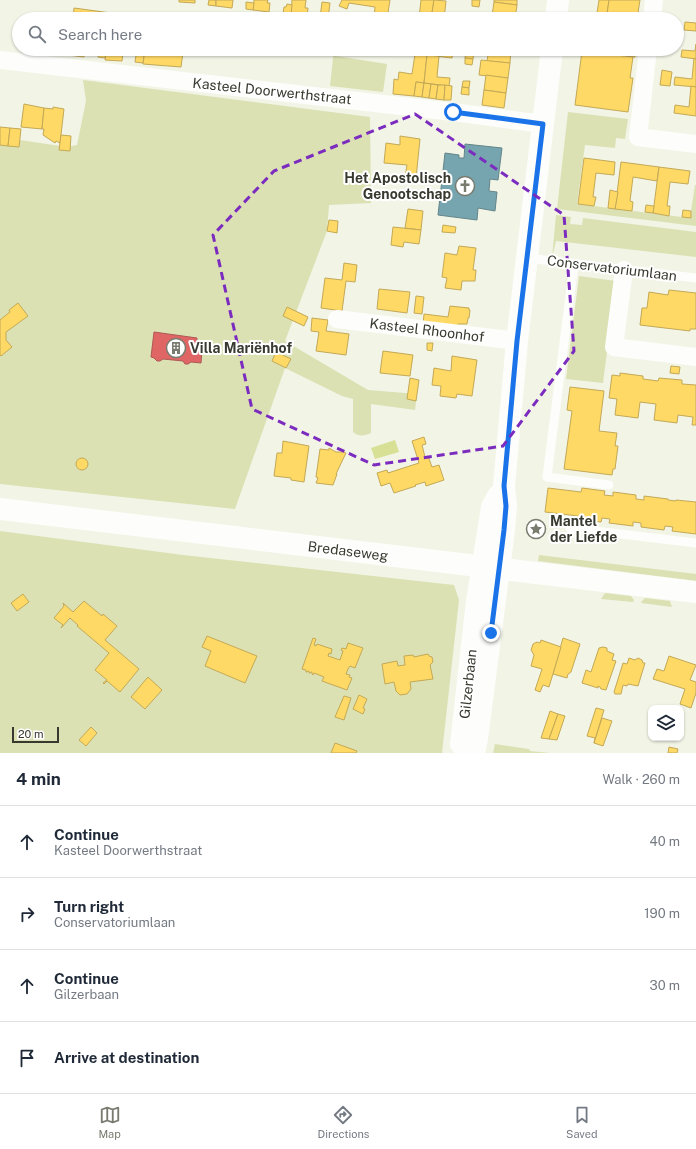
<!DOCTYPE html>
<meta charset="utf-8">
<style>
body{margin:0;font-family:"Public Sans",sans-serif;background:#f2f2f3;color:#1f2937}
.controls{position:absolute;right:12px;bottom:12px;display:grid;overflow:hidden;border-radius:8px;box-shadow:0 1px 3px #0004}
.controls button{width:36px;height:36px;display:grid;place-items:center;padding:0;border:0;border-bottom:1px solid #e0e1e3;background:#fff;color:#1f2937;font:20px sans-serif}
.scale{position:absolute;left:12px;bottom:10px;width:47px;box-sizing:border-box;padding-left:4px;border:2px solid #383a2f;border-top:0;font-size:11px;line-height:14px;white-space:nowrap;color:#383a2f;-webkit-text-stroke:3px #fff;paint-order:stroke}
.stop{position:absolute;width:12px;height:12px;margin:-9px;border:3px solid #1a73e8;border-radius:50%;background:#fff}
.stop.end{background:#1a73e8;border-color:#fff;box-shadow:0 1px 4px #0008}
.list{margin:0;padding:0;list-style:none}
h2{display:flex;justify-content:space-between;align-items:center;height:52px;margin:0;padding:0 16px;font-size:17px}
h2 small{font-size:13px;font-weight:400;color:#747a83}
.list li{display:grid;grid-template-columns:26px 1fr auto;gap:12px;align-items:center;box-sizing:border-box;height:72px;padding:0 16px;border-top:1px solid #e0e1e3}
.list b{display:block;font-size:15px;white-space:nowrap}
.list p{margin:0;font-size:13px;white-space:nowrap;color:#747a83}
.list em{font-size:13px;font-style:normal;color:#747a83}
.icon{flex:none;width:22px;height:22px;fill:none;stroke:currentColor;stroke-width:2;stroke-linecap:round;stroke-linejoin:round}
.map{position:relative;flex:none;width:696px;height:753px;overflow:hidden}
.search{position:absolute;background:#fff;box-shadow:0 1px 3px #0004;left:12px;right:12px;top:12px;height:44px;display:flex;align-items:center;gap:10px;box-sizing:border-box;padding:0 14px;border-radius:22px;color:#747a83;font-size:15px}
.sheet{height:340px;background:#fff}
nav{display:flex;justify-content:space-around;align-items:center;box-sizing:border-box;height:56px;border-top:1px solid #e0e1e3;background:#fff;font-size:11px;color:#747a83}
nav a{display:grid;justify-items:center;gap:2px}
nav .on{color:#797b6f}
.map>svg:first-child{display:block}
</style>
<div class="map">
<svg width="696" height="753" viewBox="0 0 696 753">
<rect width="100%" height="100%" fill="#f2f4e6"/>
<g fill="#dbe1b3">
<path d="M334 49H339L336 56 387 64 383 92 330 86Z"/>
<path d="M83 80 370 117 371 203 329 205 327 231 285 341 368 390 417 394 415 410 371 404V433C364 436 359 437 353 432V399L342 396 285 368 235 509 0 484V137L67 147 77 145 86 101Z"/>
<path d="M568 112 628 119 625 139 616 138 615 148 585 145 577 204 690 218 695 185H696V226L557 209Z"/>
<path d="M556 215 571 217 570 224 582 225 583 218 696 232V257L556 241 552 258Z"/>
<path d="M579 276 616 281 603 383 566 379Z"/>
<path d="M0 531 183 555 454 585 459 600 442 753H0Z"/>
<path d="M539 555 696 574V581L538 561Z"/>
<path d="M605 593 631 596 634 600 633 602 601 599Z"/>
<path d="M645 598 670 601 672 607 641 603 642 601Z"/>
<path d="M495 744 529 749 530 751 550 753H493Z"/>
</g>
<path fill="#d7e095" d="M395 440 399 452 375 459 371 448Z"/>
<g fill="#ffd966" stroke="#c3a956">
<path d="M179 0H195V3L179 2Z"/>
<path d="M209 0H216V6L208 5Z"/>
<path d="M216 0H233L232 8 216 6Z"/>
<path d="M254 0H268L267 3H270L269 12 253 10Z"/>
<path d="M292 0H306L305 8H308L307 17 291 15Z"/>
<path d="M342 0H390L387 19H374L375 7 349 3 347 9 339 6Z"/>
<path d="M421 0H434L431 19H405V16L419 18Z"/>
<path d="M434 0 446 1 444 19H431Z"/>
<path d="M472 0H480L479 7 472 6Z"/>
<path d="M494 0H517V5L494 2Z"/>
<path d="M599 0H609L607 14 597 13Z"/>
<path d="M609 0H640L637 19H623L624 16 607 14Z"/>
<path d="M246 2 254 3 253 10 246 9Z"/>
<path d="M322 2 330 3 328 19 320 18Z"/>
<path d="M494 2 517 5 515 19 492 16Z"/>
<path d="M287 4 292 5 291 15 283 14 284 7H286Z"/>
<path d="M74 8 111 13V19H73Z"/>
<path d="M111 13 149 17 148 19H111Z"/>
<path d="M685 22 696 23V31L684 30Z"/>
<path d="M696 44V59L681 57 682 50 695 51Z"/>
<path d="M69 49H85L84 57 68 55Z"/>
<path d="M99 49H107L105 58 98 57Z"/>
<path d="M107 49H120V52H123L122 61 105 60Z"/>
<path d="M137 49H145L143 63 135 62Z"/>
<path d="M145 49H185L184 52H183L181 67 143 64Z"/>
<path d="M370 49H384L383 55 369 53Z"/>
<path d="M402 49H428L427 55 401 52Z"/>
<path d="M428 49 453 51 452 58 427 55Z"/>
<path d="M489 49H511L510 63 487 61Z"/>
<path d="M582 49H636L635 57 582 51Z"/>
<path d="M466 51 474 52 473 59 465 58Z"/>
<path d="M582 51 633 57 630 78H633L628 112 575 105Z"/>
<path d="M415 54 427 55 424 83 416 82 414 96 393 94 394 79 398 80 399 72 412 74Z"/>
<path d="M427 55 439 56 437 77 450 78 449 86 424 83Z"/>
<path d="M465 58 473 59 472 65 465 64Z"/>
<path d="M694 58 696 59V87L674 85 675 77 692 79Z"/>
<path d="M481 60 510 63 508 78 479 75Z"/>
<path d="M662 70 672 72 670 86 660 85Z"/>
<path d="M486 75 508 78 506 93 484 90Z"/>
<path d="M463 81H470L469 88 462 87Z"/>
<path d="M416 82 424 83 422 97 414 96Z"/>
<path d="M424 83 431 84 429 98 422 97Z"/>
<path d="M431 84 438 85 436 99 429 98Z"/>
<path d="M438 85H445L444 100 436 99Z"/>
<path d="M445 85 452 86 451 100H444Z"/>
<path d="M691 86 696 87V116L674 113 675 105 689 107Z"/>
<path d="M462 87 469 88V95L461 94Z"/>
<path d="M484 90 506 93 504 108 482 105Z"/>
<path d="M24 104 44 108 42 129 21 127Z"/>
<path d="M53 107 64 109 60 143 56 141 55 143 43 135 44 129H42L44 108 53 109Z"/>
<path d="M0 127 10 128 8 146 0 145Z"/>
<path d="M10 128 21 129 19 147 8 146Z"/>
<path d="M61 135 71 136 70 151 59 150Z"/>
<path d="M400 136 420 139 416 178 405 177 407 165 384 163 386 143 400 145Z"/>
<path d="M584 158 615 162 614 175 596 173 593 197H596L594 206 578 204Z"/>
<path d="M621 162 659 167 657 181 633 177 630 201 633 202 632 211 615 209Z"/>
<path d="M659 167 690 171 688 184 670 182 667 206H670L669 216 653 213Z"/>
<path d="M610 190 618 192 615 209 608 208Z"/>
<path d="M646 205 654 206 653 213 645 212Z"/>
<path d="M408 209 423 211 421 230 405 228Z"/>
<path d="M683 210 691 211V218L682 217Z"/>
<path d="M329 220 338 221 337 233 327 231Z"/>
<path d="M443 225 456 227 455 233 442 232Z"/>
<path d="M393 227 421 230 419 244 404 242 403 247 391 245Z"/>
<path d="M459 246 476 248 473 270H476L475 281H462L461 290 445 288 447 278 442 277 445 253 457 255Z"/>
<path d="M344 263 357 265 355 282 346 281 342 311 321 308 325 278 342 280Z"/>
<path d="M379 289 410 292 407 313 377 309Z"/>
<path d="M669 290 696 293V329H690V331L640 325 642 308H647L649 292 668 295Z"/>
<path d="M416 296 424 297 422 314 414 313Z"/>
<path d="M18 303 28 316 6 332V340L12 347 1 356 0 355V320L10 312 9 310Z"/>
<path d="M450 306 469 308V310H470L469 318H468L467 324H458V328L423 325 424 314 448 317Z"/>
<path d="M287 307 308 317 304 326 283 316Z"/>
<path d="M312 318 328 320 326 331 349 334 346 355 316 351 319 332 311 331Z"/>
<path d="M427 343H433L432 351 427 350Z"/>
<path d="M383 351 413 355 410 376 380 373Z"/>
<path d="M276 352 291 359 286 368 272 361Z"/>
<path d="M452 356 477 360 472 396 457 394 456 398 440 396 441 386 432 385 434 368 451 371Z"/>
<path d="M671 366 680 367 679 374 670 373Z"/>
<path d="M620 373 643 376V379L658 381 659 378 682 380V384L696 385V425H692L693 417 678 415 677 423 654 420 656 404 640 402 638 418 615 415 617 399 609 398 612 375 620 376Z"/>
<path d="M410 378 419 380 416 401 407 399Z"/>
<path d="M570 387 604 391 599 431 617 433 615 446H618L615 469H613L612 475 564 469 572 411 567 410Z"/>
<path d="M424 437 426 444 422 445 425 457 428 456 432 467 439 465 444 480 426 486 425 482 415 485 416 486 394 493 390 483 381 486 377 473 387 470 388 473 419 463 412 441Z"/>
<path d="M283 441 309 446 304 482 291 480V478L274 476 277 453H282Z"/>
<path d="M329 448 336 452H344L346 453 336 474H337L333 485 316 483 318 478 316 477 320 449 329 450Z"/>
<circle cx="82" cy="464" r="6"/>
<path d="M548 488 581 492 582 488 605 491 604 495 613 496V492L636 495V499L644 500V496L668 499V500L676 501V500L696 502V534L672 531 673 527 665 526 664 530 641 527V523L633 522V526L609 523 610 519 602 518 601 522 578 519V516L545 512Z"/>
<path d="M23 594 29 602 17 611 11 603Z"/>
<path d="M84 601 102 616 103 614 117 626 105 640 139 669 120 692 107 681 104 684 103 683 107 680 95 670 109 653 77 626 78 625 70 618 61 628 63 625 54 618 64 606 63 603 73 612Z"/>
<path d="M207 636 257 656 245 683 205 666 211 651 202 647Z"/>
<path d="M313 638 316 639 314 645 316 646 317 644 332 649 331 654 329 653 328 656 340 660 343 651 341 650 342 648 346 649 348 643 363 648 355 668 350 666 348 669 346 674 350 675 349 677 352 678 347 690 322 681 324 677 314 673 313 675 312 674V672H311L310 673H309V671H308L307 672H306V670L302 669Z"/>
<path d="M563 638 580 644 571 672 568 674 567 678 553 674Z"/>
<path d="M541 640 561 647 549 687 543 685 540 692 535 690 542 669 531 666 534 655 531 650 533 644 537 642 540 643Z"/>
<path d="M603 647 607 648V651L614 654 612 660 616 661 606 690 601 689 600 687 598 686V688L582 683 586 670 591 672 599 648Z"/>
<path d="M428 654 429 656 432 657 433 662 430 665 433 679 410 682 411 689 407 694 400 695 396 691 394 682 385 684 382 664 397 661 398 666 405 665 404 656 413 655 414 657Z"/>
<path d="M669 656 696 665 690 680 696 682V693L691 708 680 704 685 689 653 679 657 669 664 671Z"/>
<path d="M629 658 635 660 638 658 642 660 643 663H645L638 686 628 684 627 686 623 685 621 694H615L614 692 623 663 627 664Z"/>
<path d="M148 677 162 690 145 709 131 697Z"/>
<path d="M359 695 367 699 363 708 365 709 363 714 353 709Z"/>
<path d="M344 696 351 698 344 720 335 717Z"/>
<path d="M596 708 604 710 594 743 595 738 587 736Z"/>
<path d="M550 711 558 714 549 739 541 738Z"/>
<path d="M558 714 565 716 557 740 549 739Z"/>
<path d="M602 718 612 721 603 746 594 743Z"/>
<path d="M91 727 97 733 86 746 79 740Z"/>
<path d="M335 743 357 751 356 753H331Z"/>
<path d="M669 747 678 749 677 753H668Z"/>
</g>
<path fill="#e06666" stroke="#ae5956" d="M154 332 197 338 196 348 202 349 201 363 191 362 188 364H185L183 361 163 359 160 361H157L154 358 151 357Z"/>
<path fill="#76a5af" stroke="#638589" d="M465 144 502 148 498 180 490 179 489 191 497 192 495 211 478 208 477 220 438 215 445 153 459 155V158H464Z"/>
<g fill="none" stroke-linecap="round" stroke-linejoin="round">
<g stroke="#fdfdfb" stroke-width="9">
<path d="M527 258 696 278"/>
<path d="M574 264 547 477 609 485"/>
<path d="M570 528 696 543"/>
</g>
<g stroke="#fdfdfb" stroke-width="18">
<path d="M652 19 654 0"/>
<path d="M648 49 638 137 696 144"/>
<path d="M0 60 453 112 543 124"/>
<path d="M624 270 614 347 696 357"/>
<path d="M337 319 517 341"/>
</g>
<g stroke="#fdfdfb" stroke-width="22">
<path d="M556 19 558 0"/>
<path d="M0 509 696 592"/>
<path d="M461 744 477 601 492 507 498 496"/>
<path d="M474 753 477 739 504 530 506 506 504 486 517 341 552 49"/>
</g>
</g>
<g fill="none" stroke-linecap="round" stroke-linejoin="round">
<path stroke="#1a73e8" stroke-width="5" d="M453 112 543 124 517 341 504 486 506 506 504 530 491 633"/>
</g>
<path fill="none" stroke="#7b2cbf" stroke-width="3" stroke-dasharray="8 5" stroke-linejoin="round" d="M415 114 564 215 574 351 503 446 374 465 252 409 213 235 274 171Z"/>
<defs>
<g id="church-ring" transform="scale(1)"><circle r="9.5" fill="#fff" stroke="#797b6f" stroke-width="1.5"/><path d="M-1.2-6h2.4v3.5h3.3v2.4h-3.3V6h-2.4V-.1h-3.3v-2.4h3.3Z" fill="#797b6f"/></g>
<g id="building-ring" transform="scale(1)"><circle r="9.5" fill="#fff" stroke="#797b6f" stroke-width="1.5"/><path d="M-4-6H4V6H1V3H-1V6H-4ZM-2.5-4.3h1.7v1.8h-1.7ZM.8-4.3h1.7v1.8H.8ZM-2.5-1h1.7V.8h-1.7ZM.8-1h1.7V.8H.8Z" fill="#797b6f"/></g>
<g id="sight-ring" transform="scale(1)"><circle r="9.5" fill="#fff" stroke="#797b6f" stroke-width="1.5"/><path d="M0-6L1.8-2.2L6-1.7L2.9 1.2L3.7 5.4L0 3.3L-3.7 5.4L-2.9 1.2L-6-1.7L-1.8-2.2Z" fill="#797b6f"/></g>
</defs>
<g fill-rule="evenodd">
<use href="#church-ring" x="465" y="186"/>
<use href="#building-ring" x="176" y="348"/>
<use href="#sight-ring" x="536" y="529"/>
</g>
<g text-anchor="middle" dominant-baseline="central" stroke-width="4" stroke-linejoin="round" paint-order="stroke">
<g font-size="14" fill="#383a2f" stroke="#fff">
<text transform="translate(272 91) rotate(6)">Kasteel Doorwerthstraat</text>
<text transform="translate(612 268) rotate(7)">Conservatoriumlaan</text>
<text transform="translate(427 330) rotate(7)">Kasteel Rhoonhof</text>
<text transform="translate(348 551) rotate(7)">Bredaseweg</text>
<text transform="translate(468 684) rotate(-84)">Gilzerbaan</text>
</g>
<g font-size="14" font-weight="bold" fill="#383a2f" stroke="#fff" text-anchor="start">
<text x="451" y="178" text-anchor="end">Het Apostolisch<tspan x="451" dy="16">Genootschap</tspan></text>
<text x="190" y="348">Villa Mariënhof</text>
<text x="550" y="521">Mantel<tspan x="550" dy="16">der Liefde</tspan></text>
</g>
</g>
</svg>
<div class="controls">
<button><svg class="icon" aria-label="layers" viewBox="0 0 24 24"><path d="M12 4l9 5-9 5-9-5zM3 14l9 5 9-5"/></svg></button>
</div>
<div class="scale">20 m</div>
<div class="stop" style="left:453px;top:112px"></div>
<div class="stop end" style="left:491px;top:633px"></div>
<div class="search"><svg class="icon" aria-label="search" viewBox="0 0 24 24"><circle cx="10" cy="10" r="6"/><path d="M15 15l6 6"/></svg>Search here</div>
</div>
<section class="sheet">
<h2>4 min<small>Walk · 260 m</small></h2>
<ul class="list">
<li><svg class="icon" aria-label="ahead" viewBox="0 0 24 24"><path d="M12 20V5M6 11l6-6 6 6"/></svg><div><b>Continue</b><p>Kasteel Doorwerthstraat</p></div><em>40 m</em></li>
<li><svg class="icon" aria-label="right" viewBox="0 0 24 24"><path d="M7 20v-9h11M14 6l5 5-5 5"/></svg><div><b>Turn right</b><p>Conservatoriumlaan</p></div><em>190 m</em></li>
<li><svg class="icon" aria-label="ahead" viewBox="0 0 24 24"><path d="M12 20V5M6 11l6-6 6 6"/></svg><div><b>Continue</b><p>Gilzerbaan</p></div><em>30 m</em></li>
<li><svg class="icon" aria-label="arrive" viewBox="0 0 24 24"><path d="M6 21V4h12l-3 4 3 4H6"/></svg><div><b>Arrive at destination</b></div></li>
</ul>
</section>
<nav>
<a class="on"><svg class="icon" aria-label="map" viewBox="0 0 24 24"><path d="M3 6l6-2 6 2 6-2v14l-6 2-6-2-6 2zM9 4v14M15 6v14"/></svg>Map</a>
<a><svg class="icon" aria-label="directions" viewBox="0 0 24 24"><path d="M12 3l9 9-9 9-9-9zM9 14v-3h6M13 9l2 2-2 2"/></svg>Directions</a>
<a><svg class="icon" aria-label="saved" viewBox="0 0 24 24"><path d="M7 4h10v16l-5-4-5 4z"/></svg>Saved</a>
</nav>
